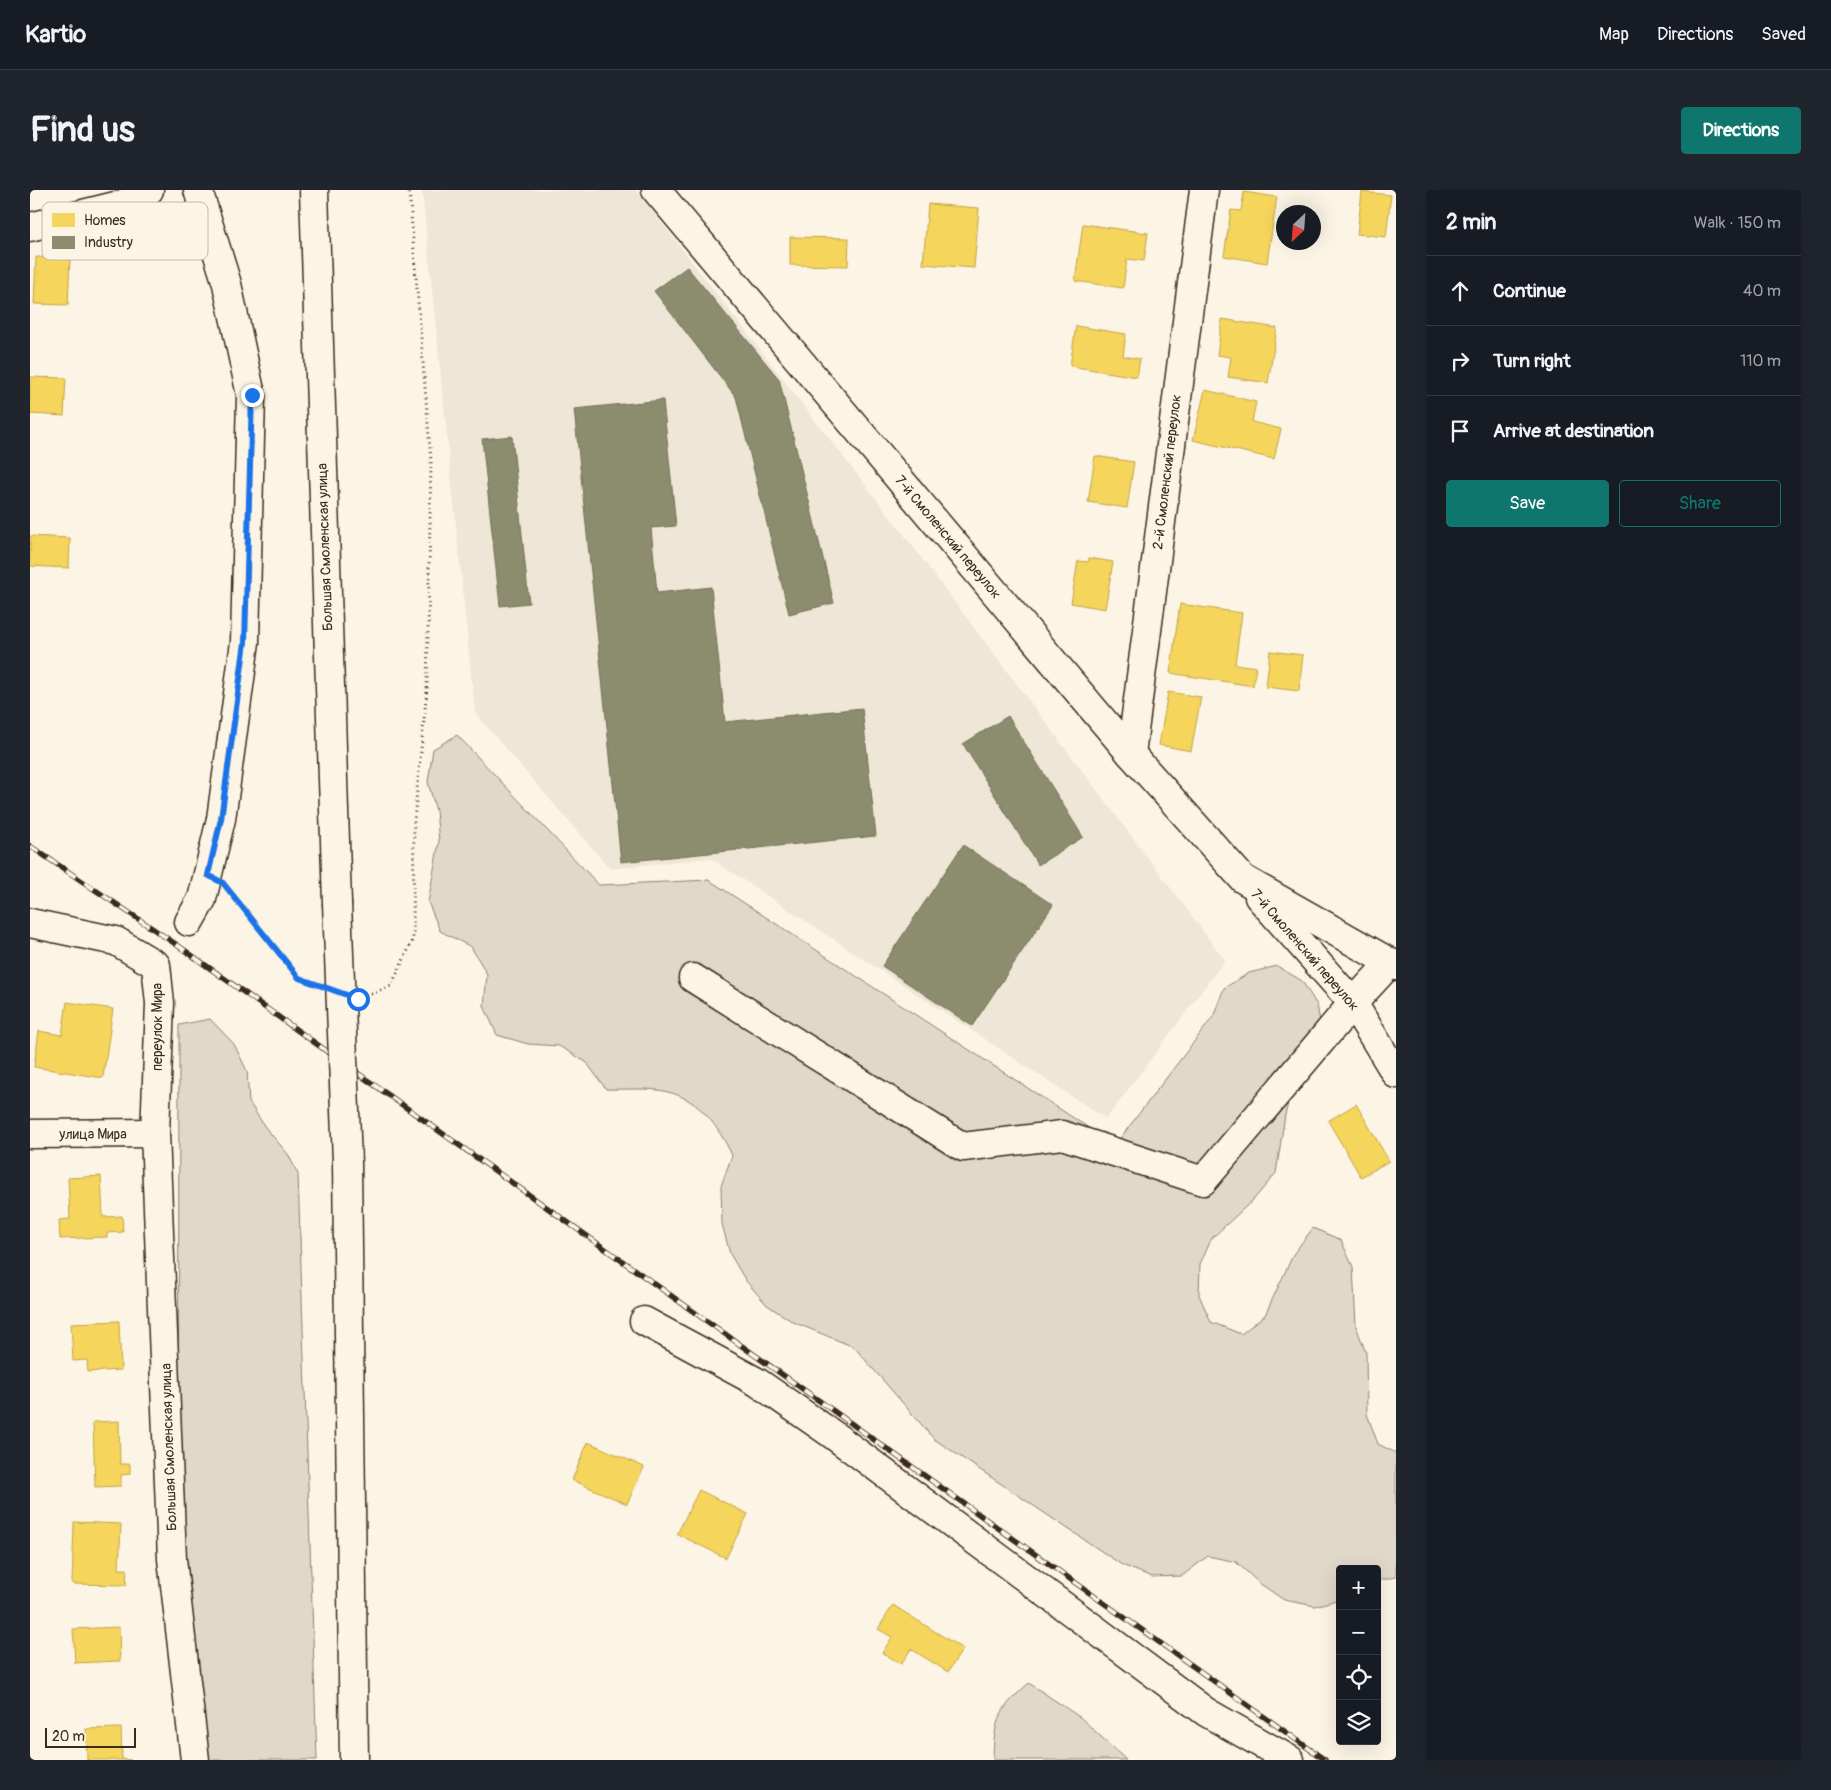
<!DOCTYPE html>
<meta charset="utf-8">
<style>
body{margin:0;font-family:Pangolin,sans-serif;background:#20242c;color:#f1f3f6}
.controls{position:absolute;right:15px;bottom:15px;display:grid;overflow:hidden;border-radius:5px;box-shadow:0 5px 20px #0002}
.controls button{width:45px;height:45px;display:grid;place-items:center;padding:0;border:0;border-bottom:1px solid #363941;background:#171b24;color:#f1f3f6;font:25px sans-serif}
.compass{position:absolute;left:1246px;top:15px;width:45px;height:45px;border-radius:50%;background:#171b24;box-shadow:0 5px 20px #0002;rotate:205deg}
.scale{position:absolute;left:15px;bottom:12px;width:91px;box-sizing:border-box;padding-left:5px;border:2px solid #3b2a1e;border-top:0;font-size:14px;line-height:18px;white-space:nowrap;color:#3b2a1e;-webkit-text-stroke:4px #fcf5e5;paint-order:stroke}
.stop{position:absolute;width:15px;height:15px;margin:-11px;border:4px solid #1a73e8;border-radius:50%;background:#fff}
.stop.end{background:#1a73e8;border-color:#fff;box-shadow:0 1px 5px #0008}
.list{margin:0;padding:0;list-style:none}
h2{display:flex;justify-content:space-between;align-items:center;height:65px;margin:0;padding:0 20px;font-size:21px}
h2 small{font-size:16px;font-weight:400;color:#9ea1a6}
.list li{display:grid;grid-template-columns:32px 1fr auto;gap:15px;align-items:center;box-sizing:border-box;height:70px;padding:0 20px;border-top:1px solid #363941}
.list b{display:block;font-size:19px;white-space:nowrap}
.list em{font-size:16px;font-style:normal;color:#9ea1a6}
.actions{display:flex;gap:10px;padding:15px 20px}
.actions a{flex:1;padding:11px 0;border:1px solid #0f766e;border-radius:5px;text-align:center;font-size:18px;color:#0f766e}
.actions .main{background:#0f766e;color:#fff}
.icon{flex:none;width:28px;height:28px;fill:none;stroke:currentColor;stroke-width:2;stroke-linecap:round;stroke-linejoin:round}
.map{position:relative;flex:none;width:1366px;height:1570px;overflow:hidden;border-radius:5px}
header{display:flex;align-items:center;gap:30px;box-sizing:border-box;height:70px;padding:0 25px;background:#171b24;border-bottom:1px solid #363941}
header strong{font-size:24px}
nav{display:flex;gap:28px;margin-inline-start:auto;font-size:18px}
.intro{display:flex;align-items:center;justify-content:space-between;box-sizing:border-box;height:120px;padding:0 30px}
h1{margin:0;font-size:35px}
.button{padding:12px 22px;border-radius:5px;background:#0f766e;color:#fff;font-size:18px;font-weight:700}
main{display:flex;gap:30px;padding:0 30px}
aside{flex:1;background:#171b24;border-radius:5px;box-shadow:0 5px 20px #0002}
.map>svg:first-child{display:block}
</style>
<header>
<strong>Kartio</strong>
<nav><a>Map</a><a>Directions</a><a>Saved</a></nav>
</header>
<div class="intro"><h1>Find us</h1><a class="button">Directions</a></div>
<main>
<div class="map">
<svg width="1366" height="1570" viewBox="0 0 1366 1570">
<rect width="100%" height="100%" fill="#fcf5e5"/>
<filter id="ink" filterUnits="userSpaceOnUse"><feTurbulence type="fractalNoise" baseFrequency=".02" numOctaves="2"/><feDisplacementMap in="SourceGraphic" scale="10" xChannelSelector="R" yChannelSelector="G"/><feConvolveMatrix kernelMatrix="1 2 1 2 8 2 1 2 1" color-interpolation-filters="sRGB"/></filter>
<g filter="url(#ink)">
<path fill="#eee6d6" d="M392 0H606L868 337 1195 770 1076 929 680 668 580 679 445 523Z"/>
<g fill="#e0d8c8" stroke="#8e8173">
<path d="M427 545 569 695 679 690 1085 955 1183 827 1194 798 1219 783 1247 776 1272 791 1287 815 1292 842 1262 899 1255 925 1246 983 1225 1008 1182 1048 1170 1074 1169 1105 1181 1132 1211 1144 1235 1125 1264 1063 1283 1038 1311 1050 1323 1077 1326 1136 1336 1163 1337 1224 1348 1254 1366 1263V1387L1347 1391V1379H1310V1409L1285 1416 1254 1410 1229 1393 1206 1372 1178 1366 1152 1386 1122 1387 1092 1375 904 1249 824 1157 763 1132 737 1115 716 1091 700 1064 692 1034 691 996 702 965C688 937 671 910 638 902 621 897 594 900 576 899L556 872 529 856 498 854 467 845 454 816 457 784 441 757 410 741 398 712 409 652 406 621 398 592 403 559Z"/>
<path d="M180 829 204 854 217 881 219 912 235 937 258 964 268 984 287 1570H151L148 1517 149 835Z"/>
<path d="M999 1493 1051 1528 1096 1570H963C964 1530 968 1520 999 1493Z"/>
</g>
<g fill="#f6d55c" stroke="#bea249">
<path d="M1214 2 1247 7 1237 73 1194 66 1201 20 1211 21Z"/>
<path d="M1332 2 1361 5 1356 47 1327 44Z"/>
<path d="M898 14 949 18 944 78 893 74Z"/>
<path d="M1053 34 1118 43 1114 71 1097 69 1093 98 1045 91Z"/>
<path d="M760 47 819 48 818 76 760 75Z"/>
<path d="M6 67 40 69 38 115 4 114Z"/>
<path d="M1192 129 1247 138 1238 193 1198 187 1201 167 1187 165Z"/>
<path d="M1046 136 1096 144 1093 166 1110 169 1107 187 1040 176Z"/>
<path d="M0 187 36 188 34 226 0 224Z"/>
<path d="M1175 200 1226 212 1222 232 1251 239 1244 269 1163 250Z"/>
<path d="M1065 266 1104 272 1097 318 1058 312Z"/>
<path d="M0 346 40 348 39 378 0 376Z"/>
<path d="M1059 368 1083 372 1075 419 1041 413 1048 371 1058 372Z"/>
<path d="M1150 414 1212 423 1205 474 1226 477 1223 496 1140 483Z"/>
<path d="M1240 461 1273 465 1269 501 1236 497Z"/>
<path d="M1138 502 1171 507 1161 561 1129 555Z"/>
<path d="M37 812 83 819 73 888 4 877 9 841 32 845Z"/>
<path d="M1326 914 1359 971 1331 987 1298 931Z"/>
<path d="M71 986 73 1027 92 1026 93 1042 77 1043V1047L30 1049 29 1030 40 1029 38 988Z"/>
<path d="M89 1131 91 1180 58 1182 57 1170 43 1171 41 1133Z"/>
<path d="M89 1231 90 1274H100V1284L91 1285V1296L65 1297 63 1232Z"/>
<path d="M558 1252 614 1277 597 1314 542 1290Z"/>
<path d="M669 1300 718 1324 696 1368 647 1344Z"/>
<path d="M44 1332 91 1334 89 1379H97L96 1395 42 1394Z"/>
<path d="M863 1415 933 1459 918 1482 881 1459 871 1474 852 1463 862 1447 848 1439Z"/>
<path d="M89 1437 90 1471 45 1473 43 1439Z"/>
<path d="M91 1538 92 1569 101 1570H57L56 1539Z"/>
</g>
<g fill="#8c8c6e" stroke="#746f56">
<path d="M657 77 749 189 804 413 759 424 706 207 624 101Z"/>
<path d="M633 210 646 336 621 338 627 403 681 397 695 532 832 518 846 646 591 672 544 219Z"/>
<path d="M482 246 499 413 470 416 452 249Z"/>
<path d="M978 526 1053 647 1008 675 933 554Z"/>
<path d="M933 655 1023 715 942 836 852 776Z"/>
</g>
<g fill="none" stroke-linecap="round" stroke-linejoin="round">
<g stroke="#3b2a1e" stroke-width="31">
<g id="minor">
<path d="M626 0 1101 564 1213 689 1366 776"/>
<path d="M0 37 93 14 119 0"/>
<path d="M1101 564 1174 0"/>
<path d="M1229 707 1323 813 1366 884"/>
<path d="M159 732 172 709 191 629 215 452 221 205 197 94 168 0"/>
<path d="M0 733 86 751 126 775 130 813 125 943 142 1369 165 1570"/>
<path d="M663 788 933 957 1032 945 1173 991 1323 813 1360 773"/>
<path d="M0 944 125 943"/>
<path d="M614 1131 727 1192 802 1244 1176 1522 1260 1570"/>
</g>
</g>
<g stroke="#3b2a1e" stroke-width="31">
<g id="major">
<path d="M284 0 307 713"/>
<path d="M317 972 324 1570"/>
</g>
</g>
<g stroke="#3b2a1e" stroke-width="3" stroke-dasharray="1 4" stroke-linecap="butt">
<path d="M203 705 269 788 281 792"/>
<path d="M341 804 361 796 383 750 384 631 397 499 401 271 379 0"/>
</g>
<use href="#minor" stroke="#fcf5e5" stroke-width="28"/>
<use href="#major" stroke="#fcf5e5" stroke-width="28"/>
<g stroke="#3b2a1e" stroke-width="5.5">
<path id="rail" d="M0 656 150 757 1295 1570"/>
</g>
<use href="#rail" stroke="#fcf5e5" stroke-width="4" stroke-dasharray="11" stroke-linecap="butt"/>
<g stroke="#3b2a1e" stroke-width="31" stroke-linecap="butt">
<path id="major-bridge" d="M307 713 317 972"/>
</g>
<use href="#major-bridge" stroke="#fcf5e5" stroke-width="28"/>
</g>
</g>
<g fill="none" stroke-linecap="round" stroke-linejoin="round" filter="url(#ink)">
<path stroke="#1a73e8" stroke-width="6" d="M222 205 215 452 191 629 178 685 193 693 269 788 328 809"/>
</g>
<g text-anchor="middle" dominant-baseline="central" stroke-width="5" stroke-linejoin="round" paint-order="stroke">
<g font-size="14" fill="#3b2a1e" stroke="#fcf5e5">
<text transform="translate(1137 282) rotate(-83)">2-й Смоленский переулок</text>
<text transform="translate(918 347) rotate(50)">7-й Смоленский переулок</text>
<text transform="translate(295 357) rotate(-92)">Большая Смоленская улица</text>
<text transform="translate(1275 760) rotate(49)">7-й Смоленский переулок</text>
<text transform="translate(127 837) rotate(-90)">переулок Мира</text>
<text x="63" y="944">улица Мира</text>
<text transform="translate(139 1257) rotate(-92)">Большая Смоленская улица</text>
</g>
</g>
<rect x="12" y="12" width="166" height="58" rx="8" fill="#fcf5e5" stroke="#c2b8a9" stroke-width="1"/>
<rect x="22" y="23" width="23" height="14" fill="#f6d55c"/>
<rect x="22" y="46" width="23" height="13" fill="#8c8c6e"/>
<g font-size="14" fill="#3b2a1e">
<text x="54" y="35">Homes</text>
<text x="54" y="57">Industry</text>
</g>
</svg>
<div class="controls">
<button>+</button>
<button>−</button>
<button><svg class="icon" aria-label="locate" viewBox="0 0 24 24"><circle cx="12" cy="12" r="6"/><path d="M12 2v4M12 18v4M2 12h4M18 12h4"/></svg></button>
<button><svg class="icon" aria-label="layers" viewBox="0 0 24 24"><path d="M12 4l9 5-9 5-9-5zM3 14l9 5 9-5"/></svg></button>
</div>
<svg class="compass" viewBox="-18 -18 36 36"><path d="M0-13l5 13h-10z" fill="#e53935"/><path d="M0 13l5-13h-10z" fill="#9ea1a6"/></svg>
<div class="scale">20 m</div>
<div class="stop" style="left:328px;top:809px"></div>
<div class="stop end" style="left:222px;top:205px"></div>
</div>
<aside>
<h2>2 min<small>Walk · 150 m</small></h2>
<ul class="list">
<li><svg class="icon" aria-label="ahead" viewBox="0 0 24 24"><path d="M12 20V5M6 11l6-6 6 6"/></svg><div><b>Continue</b></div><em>40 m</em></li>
<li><svg class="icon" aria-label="right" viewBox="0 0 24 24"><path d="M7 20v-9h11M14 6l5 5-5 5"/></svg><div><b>Turn right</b></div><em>110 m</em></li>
<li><svg class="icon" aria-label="arrive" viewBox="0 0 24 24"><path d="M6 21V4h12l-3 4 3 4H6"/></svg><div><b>Arrive at destination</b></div></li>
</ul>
<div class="actions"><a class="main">Save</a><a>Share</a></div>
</aside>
</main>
